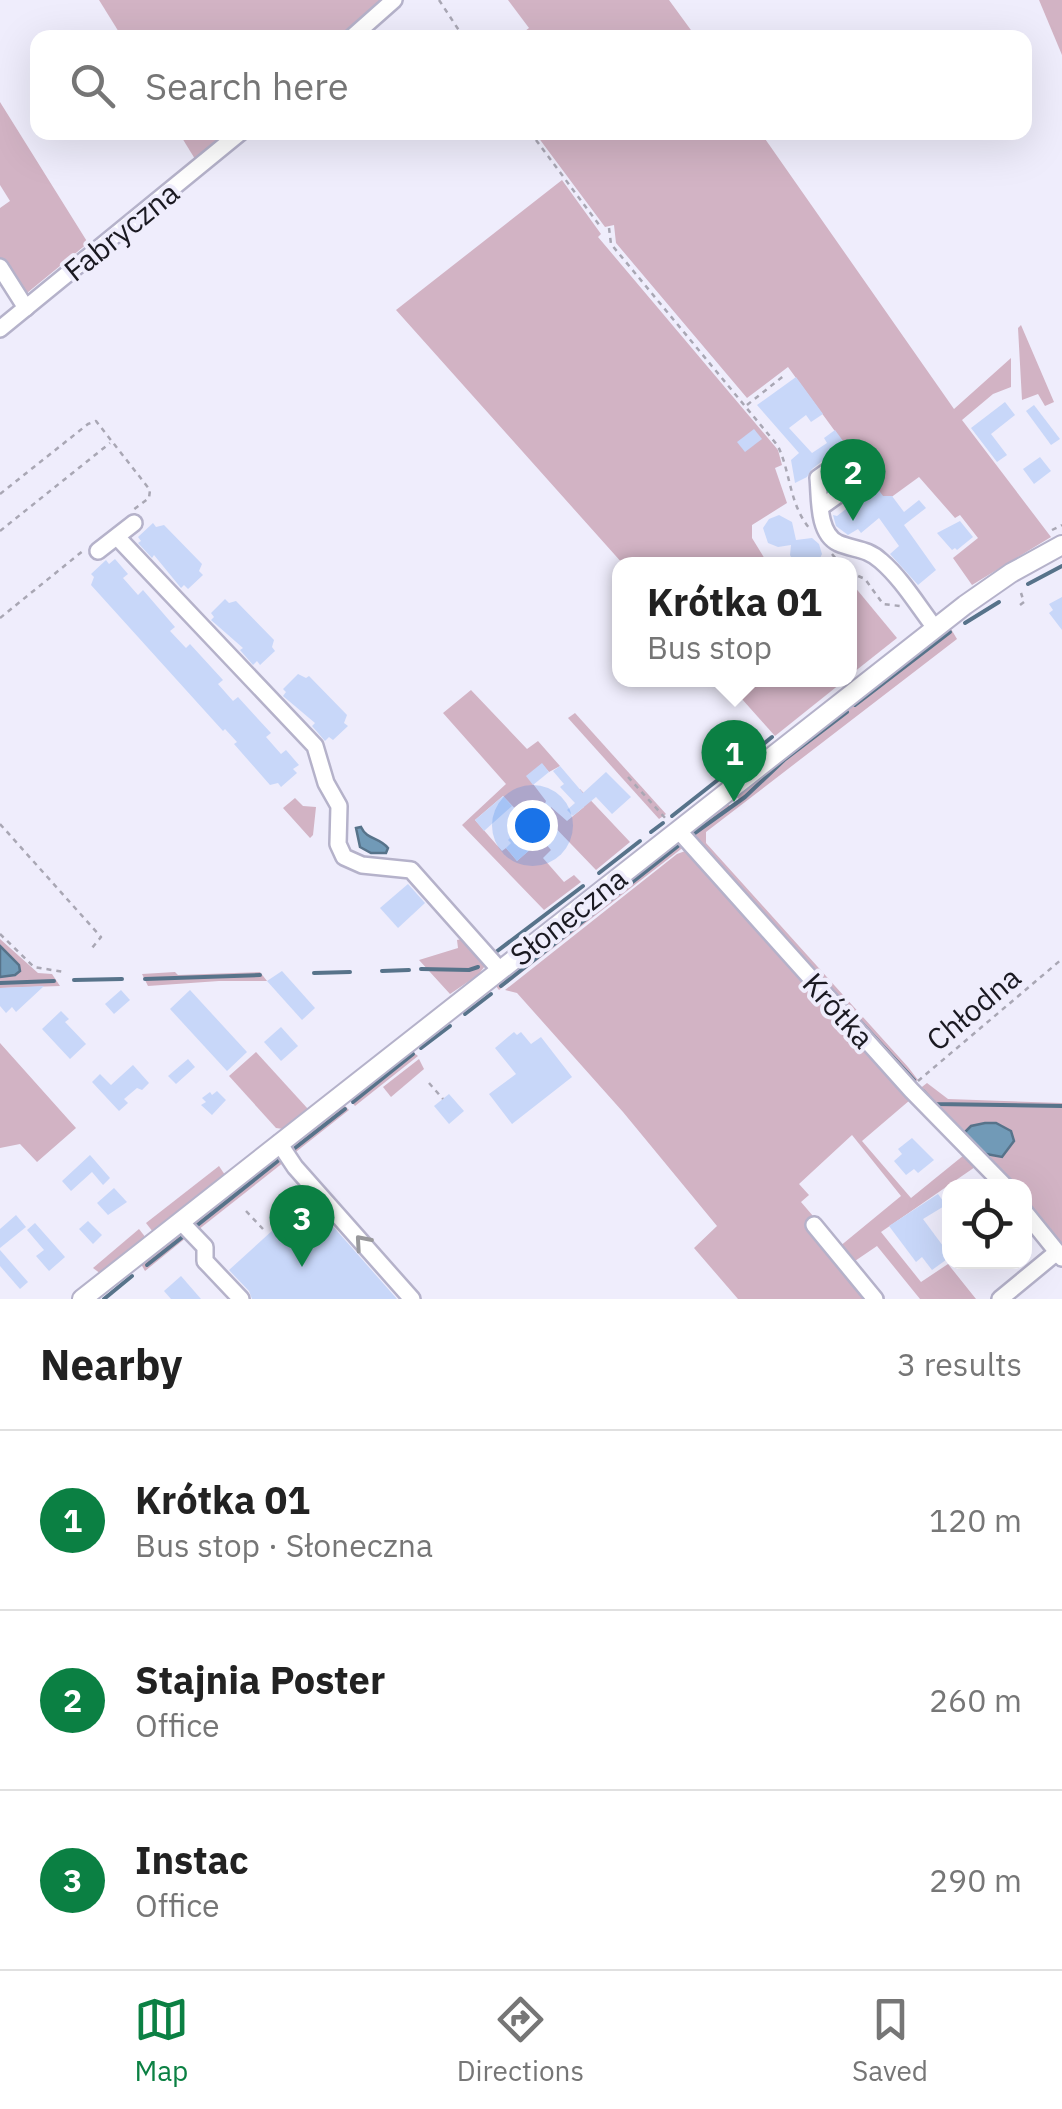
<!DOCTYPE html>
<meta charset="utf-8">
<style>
body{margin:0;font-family:"IBM Plex Sans",sans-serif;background:#f2f2f2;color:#222}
.controls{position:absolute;right:30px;bottom:30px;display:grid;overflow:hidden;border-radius:20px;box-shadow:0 10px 40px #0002}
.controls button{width:90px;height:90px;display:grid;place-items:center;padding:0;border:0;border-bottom:2px solid #e0e0e0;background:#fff;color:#222;font:50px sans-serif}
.you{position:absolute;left:532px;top:825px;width:35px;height:35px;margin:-25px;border:8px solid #fff;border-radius:50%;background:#1a73e8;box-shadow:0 0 0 15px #1a73e833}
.badge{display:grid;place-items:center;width:65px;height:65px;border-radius:50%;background:#0b8043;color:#fff;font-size:32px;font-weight:700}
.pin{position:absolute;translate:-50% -82px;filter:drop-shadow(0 2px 5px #0008)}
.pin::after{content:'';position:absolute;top:52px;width:35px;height:30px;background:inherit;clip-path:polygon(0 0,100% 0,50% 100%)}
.popup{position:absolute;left:612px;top:557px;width:245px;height:130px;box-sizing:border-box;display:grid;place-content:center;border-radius:20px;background:#fff;filter:drop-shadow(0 2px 8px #0005);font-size:32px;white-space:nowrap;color:#767676}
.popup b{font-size:38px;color:#222}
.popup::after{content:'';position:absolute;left:50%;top:100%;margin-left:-20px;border:20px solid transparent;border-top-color:#fff}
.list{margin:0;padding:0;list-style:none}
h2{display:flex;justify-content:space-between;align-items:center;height:130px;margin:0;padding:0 40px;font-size:42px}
h2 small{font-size:32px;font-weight:400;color:#767676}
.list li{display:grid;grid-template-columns:65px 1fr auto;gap:30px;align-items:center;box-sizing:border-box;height:180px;padding:0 40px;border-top:2px solid #e0e0e0}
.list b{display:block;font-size:38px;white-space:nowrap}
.list p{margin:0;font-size:32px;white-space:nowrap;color:#767676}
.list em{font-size:32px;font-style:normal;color:#767676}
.icon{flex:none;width:55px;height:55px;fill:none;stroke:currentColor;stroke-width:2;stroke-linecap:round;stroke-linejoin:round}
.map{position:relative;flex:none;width:1062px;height:1299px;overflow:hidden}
.search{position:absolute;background:#fff;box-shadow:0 10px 40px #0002;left:30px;right:30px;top:30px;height:110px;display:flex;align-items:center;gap:25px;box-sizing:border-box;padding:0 35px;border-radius:20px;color:#767676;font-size:38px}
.sheet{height:670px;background:#fff}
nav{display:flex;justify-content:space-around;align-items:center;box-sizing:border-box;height:140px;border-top:2px solid #e0e0e0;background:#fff;font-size:28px;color:#767676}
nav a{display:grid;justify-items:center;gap:5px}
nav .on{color:#0b8043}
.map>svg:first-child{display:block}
</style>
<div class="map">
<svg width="1062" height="1299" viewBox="0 0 1062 1299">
<rect width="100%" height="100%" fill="#efedfc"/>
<g fill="#d2b3c4">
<path d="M99 0H383L340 38 122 37Z"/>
<path d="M508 0H669L696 37H517L529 28Z"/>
<path d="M1039 0H1062V55Z"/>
<path d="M0 102 88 243 27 293 21 291 0 258V208L10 201 0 185Z"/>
<path d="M179 133H227L195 159Z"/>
<path d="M535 133H761L954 409 1011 358V387L993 394 962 420 1051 537 972 585 953 558 978 538 960 515 955 518 919 477 886 501 788 367 747 398 616 243 614 225 605 227Z"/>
<path d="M562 180 601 234 598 237 778 450 782 465 775 468 787 503 752 525V538L768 564H623L396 310Z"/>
<path d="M1021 325 1054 402 1045 406 1038 394 1022 400 1018 328Z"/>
<path d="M849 580 897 638 849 676Z"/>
<path d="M951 629 957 639 706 832V843L908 1067 918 1080 911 1084 689 833 727 803 732 808 740 801 736 795Z"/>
<path d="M725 680H845L775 736Z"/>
<path d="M471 690 527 749 538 741 560 766 549 772 542 764 527 776 546 801 539 819 535 816 525 819 503 796 475 820 502 851 506 848 517 861 533 847 521 834 532 828 551 850 543 858 564 882 574 875 581 882 544 910 462 825 506 784 443 713Z"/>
<path d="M575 713 666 814 659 819 568 718Z"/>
<path d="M580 789 630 842 596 870 546 818 551 807 567 821 584 807 574 793Z"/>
<path d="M295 798 303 806 316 807 313 835 310 838 283 808Z"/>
<path d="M679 842 685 846 499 990 495 985Z"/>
<path d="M688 850 910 1100 862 1141 911 1198 964 1155 975 1167 881 1232 921 1282 948 1264 976 1299H920L877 1246 852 1263 839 1247 901 1196 852 1135 799 1184 809 1195 801 1202 813 1216 805 1223 868 1299H738L694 1248 717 1226 623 1112 517 993 505 990 677 854Z"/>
<path d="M0 939 38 973 52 974 60 986 0 988Z"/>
<path d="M462 939 485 966 478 975 450 994 419 960 458 948 457 940Z"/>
<path d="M175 972 178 975 260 972 267 981H219L148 986 142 974Z"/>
<path d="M0 1043 76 1128 37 1162 20 1144 0 1148Z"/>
<path d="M256 1052 308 1109 283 1129 276 1128 229 1076Z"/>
<path d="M413 1052 418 1056 355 1106 350 1100 353 1095Z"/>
<path d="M419 1059 424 1069 391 1097 383 1087Z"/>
<path d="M927 1083 948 1099 1062 1103V1252L1025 1203 1024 1186H1011L958 1133 962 1129C947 1114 933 1104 918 1090Z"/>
<path d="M343 1104 349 1110 292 1155 297 1141Z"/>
<path d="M276 1158 284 1162 198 1230 193 1223Z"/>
<path d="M219 1166 225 1175 153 1232 146 1223Z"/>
<path d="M139 1229 146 1238 101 1274 93 1268Z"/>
<path d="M176 1236 187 1237 145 1271 141 1264Z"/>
</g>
<g fill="#719ab7" stroke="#57738a" stroke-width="2.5">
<path d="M361 827C367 840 379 837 388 848L386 853H371L360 847 356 828Z"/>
<path d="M0 946 19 965 20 971 15 975 0 977Z"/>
<path d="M985 1123H996L1011 1131 1014 1141 1002 1157 981 1153 963 1134 971 1126Z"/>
</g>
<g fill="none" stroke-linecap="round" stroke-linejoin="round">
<g stroke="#57738a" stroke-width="4">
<path d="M1028 584 1062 566"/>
<path d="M965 623 999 602"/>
<path d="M855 705 950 632"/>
<path d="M729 772 772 737"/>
<path d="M672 816 719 779"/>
<path d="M651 832 663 823"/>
<path d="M692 835 745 797 784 760 847 712"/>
<path d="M599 873 640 841"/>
<path d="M496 952 583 886"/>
<path d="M421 969 469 970 478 967"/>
<path d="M382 971 409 970"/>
<path d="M314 973 350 972"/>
<path d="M145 979 260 975"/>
<path d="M74 980 122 979"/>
<path d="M822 980 914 1080"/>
<path d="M0 983 54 981"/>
<path d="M501 986 678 846"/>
<path d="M465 1014 491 994"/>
<path d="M421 1048 450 1026"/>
<path d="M923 1091 935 1104 1062 1106"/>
<path d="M353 1102 413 1054"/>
<path d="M295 1148 345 1109"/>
<path d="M195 1227 279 1160"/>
<path d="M147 1265 185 1235"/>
<path d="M104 1299 132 1276"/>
</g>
</g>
<g fill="#c8d7f9">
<path d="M796 377 823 414 811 422 806 415 789 428 812 453 827 443 824 438 835 430 883 496H892L904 512 919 500 926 508 904 525 936 570 918 585 890 554 899 546 879 518 861 533 858 529 848 535 836 526 833 515 837 516 864 495 841 456 834 452 812 469 807 477 795 483 791 460 799 453 757 405Z"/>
<path d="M1005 402 1015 415 991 434 1007 455 997 462 971 428Z"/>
<path d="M1034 405 1060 439 1051 445 1026 411Z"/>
<path d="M754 429 762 439 745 452 737 442Z"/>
<path d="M1040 457 1051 471 1034 484 1023 469Z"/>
<path d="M779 515 792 522 796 540 812 538 819 544 822 554 817 564H795L790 555 791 545 778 547 768 543 763 528 769 519Z"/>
<path d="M960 521 973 537 957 550 955 548 952 550 937 533Z"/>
<path d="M153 523 156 527 164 525 202 564 199 571 203 575 188 589 184 585 181 588 154 555 152 558 138 543 141 541 138 537Z"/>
<path d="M115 559 128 574 123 578 138 595 143 590 175 627 170 631 186 648 190 644 223 680 218 684 233 701 238 697 258 719 271 733 266 737 281 754 286 750 299 765 293 769 297 773 281 787 278 783 270 785 234 744 237 742 225 729 223 731 91 585 94 577 91 574 106 560 109 564Z"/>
<path d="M1062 597V630L1049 613 1053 610 1049 604Z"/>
<path d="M225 599 229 603 236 601 274 640 272 647 275 651 260 665 257 661 253 665 240 650 243 648 211 620 214 617 211 613Z"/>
<path d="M298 674 306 678 309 676 347 715 344 723 348 726 333 740 329 737 325 741 312 726 315 723 283 696 286 692 283 689Z"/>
<path d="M542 763 549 772 533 785 526 776Z"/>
<path d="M560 766 583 793 606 772 631 797 612 814 596 797 573 816 567 810 575 803 560 787 564 784 553 771Z"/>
<path d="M503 796 512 806 484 831 475 820Z"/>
<path d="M516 832 533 847 517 861 506 848 511 843 508 840Z"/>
<path d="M408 884 425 903 398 928 380 908Z"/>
<path d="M282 971 315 1008 302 1020 267 981Z"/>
<path d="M44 986 16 1012 12 1007 6 1013 0 1006V988Z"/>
<path d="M121 990 130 1000 114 1014 105 1004Z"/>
<path d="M190 990 247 1052 227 1071 170 1009Z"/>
<path d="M61 1011 69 1019 65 1022 86 1044 70 1059 42 1029Z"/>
<path d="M281 1027 298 1046 281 1061 264 1042Z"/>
<path d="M514 1032 517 1035 521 1032 531 1044 541 1037 572 1077 512 1124 489 1094 516 1074 495 1048Z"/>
<path d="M188 1059 195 1067 176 1084 168 1076Z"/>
<path d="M133 1065 149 1083 142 1090 137 1088 124 1099 128 1103 119 1111 92 1082 100 1074 111 1085Z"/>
<path d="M217 1091 226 1100 212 1115 201 1105 206 1102 202 1098 210 1092 212 1095Z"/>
<path d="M449 1094 464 1111 449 1124 434 1106Z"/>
<path d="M912 1138 934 1160 918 1173 914 1169 906 1175 894 1161 902 1154 898 1149Z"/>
<path d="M90 1155 110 1178 103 1185 92 1172 71 1191 62 1181Z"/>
<path d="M114 1188 127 1202 108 1215 97 1203Z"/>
<path d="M938 1194 946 1205 923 1219 943 1246 950 1242V1257L932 1270 922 1257 916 1262 889 1226Z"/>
<path d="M308 1198 397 1299H252L249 1291 229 1270Z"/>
<path d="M16 1215 26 1227 0 1248V1229Z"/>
<path d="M88 1221 102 1235 93 1244 79 1229Z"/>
<path d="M35 1223 65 1257 49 1271 36 1256 44 1250 27 1230Z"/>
<path d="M0 1250 28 1282 20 1289 0 1266Z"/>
<path d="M181 1276 201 1299H171L164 1291Z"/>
</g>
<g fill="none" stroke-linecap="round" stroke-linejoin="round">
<g stroke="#b5b2ca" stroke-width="20">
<g id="minor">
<path d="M351 38 394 0"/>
<path d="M0 267 26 308"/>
<path d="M0 329 241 132"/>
<path d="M821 507 849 487 835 466 818 478C820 497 817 533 838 543 854 550 867 548 881 561 902 579 918 606 935 628"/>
<path d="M117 537 315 746 326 783 339 806 338 844 344 857 362 865 411 870 500 970"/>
<path d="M98 551 134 523"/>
<path d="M678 830 911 1090 1005 1186"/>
<path d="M279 1143 295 1167 412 1299"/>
<path d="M1024 1211 1062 1258"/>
<path d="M181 1222 205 1247V1261L241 1299"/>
<path d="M814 1225 875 1299"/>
<path d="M1000 1299 1057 1252"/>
</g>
</g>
<g stroke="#b5b2ca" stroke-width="22">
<path id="major" d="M82 1299 965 605 1011 573 1062 545"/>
</g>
<g stroke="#a9a7b4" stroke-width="2.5" stroke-dasharray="5 5" stroke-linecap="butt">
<path d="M439 0 464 38"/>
<path d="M530 132 600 226"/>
<path d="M609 228 611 244 778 446C791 474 789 504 810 529"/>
<path d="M747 405 786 374"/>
<path d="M0 494 88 424 96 421 150 490 149 498 133 510"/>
<path d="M1052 530 1062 525"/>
<path d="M0 531 110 443"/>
<path d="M832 554 840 564"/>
<path d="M849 572 865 579 883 604 900 606"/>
<path d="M1020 605 1024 602 1021 593"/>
<path d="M0 618 84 550"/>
<path d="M628 777 667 820"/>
<path d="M0 824 101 937 92 948"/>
<path d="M0 934 34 967 64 972"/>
<path d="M918 1081 1062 959"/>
<path d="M429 1083 443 1099"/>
<path d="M246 1211 263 1229"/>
</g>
<use href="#minor" stroke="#fff" stroke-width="15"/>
<use href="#major" stroke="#fff" stroke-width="18"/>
</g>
<defs><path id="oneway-chevron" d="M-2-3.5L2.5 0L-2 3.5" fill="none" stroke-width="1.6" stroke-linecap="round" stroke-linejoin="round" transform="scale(2.5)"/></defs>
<use stroke="#98989b" href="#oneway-chevron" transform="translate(362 1242) rotate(-131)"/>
<g text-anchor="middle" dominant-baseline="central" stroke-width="8" stroke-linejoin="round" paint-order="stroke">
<g font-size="30" fill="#1a1921" stroke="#efedfc">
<text transform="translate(121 231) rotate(-39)">Fabryczna</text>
<text transform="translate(568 916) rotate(-38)">Słoneczna</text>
<text transform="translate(973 1008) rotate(-40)">Chłodna</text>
<text transform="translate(839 1010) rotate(48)">Krótka</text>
</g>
</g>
</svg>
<div class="controls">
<button><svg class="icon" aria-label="locate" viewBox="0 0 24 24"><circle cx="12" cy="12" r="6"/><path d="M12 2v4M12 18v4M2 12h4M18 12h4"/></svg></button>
</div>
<div class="you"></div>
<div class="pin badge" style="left:734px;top:802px">1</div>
<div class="popup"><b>Krótka 01</b>Bus stop</div>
<div class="pin badge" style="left:853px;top:521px">2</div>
<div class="pin badge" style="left:302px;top:1267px">3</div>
<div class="search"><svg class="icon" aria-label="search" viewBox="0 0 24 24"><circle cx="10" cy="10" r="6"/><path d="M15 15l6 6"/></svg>Search here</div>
</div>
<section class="sheet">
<h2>Nearby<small>3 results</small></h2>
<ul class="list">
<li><span class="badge">1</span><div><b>Krótka 01</b><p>Bus stop · Słoneczna</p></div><em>120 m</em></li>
<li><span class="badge">2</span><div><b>Stajnia Poster</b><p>Office</p></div><em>260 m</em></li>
<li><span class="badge">3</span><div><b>Instac</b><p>Office</p></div><em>290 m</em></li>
</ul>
</section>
<nav>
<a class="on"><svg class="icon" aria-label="map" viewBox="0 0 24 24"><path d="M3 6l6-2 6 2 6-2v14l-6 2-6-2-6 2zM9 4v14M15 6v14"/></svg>Map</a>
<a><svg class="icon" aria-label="directions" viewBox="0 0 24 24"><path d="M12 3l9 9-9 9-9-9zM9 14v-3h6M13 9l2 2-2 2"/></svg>Directions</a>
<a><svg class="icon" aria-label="saved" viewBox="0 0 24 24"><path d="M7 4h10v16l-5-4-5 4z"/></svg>Saved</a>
</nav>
